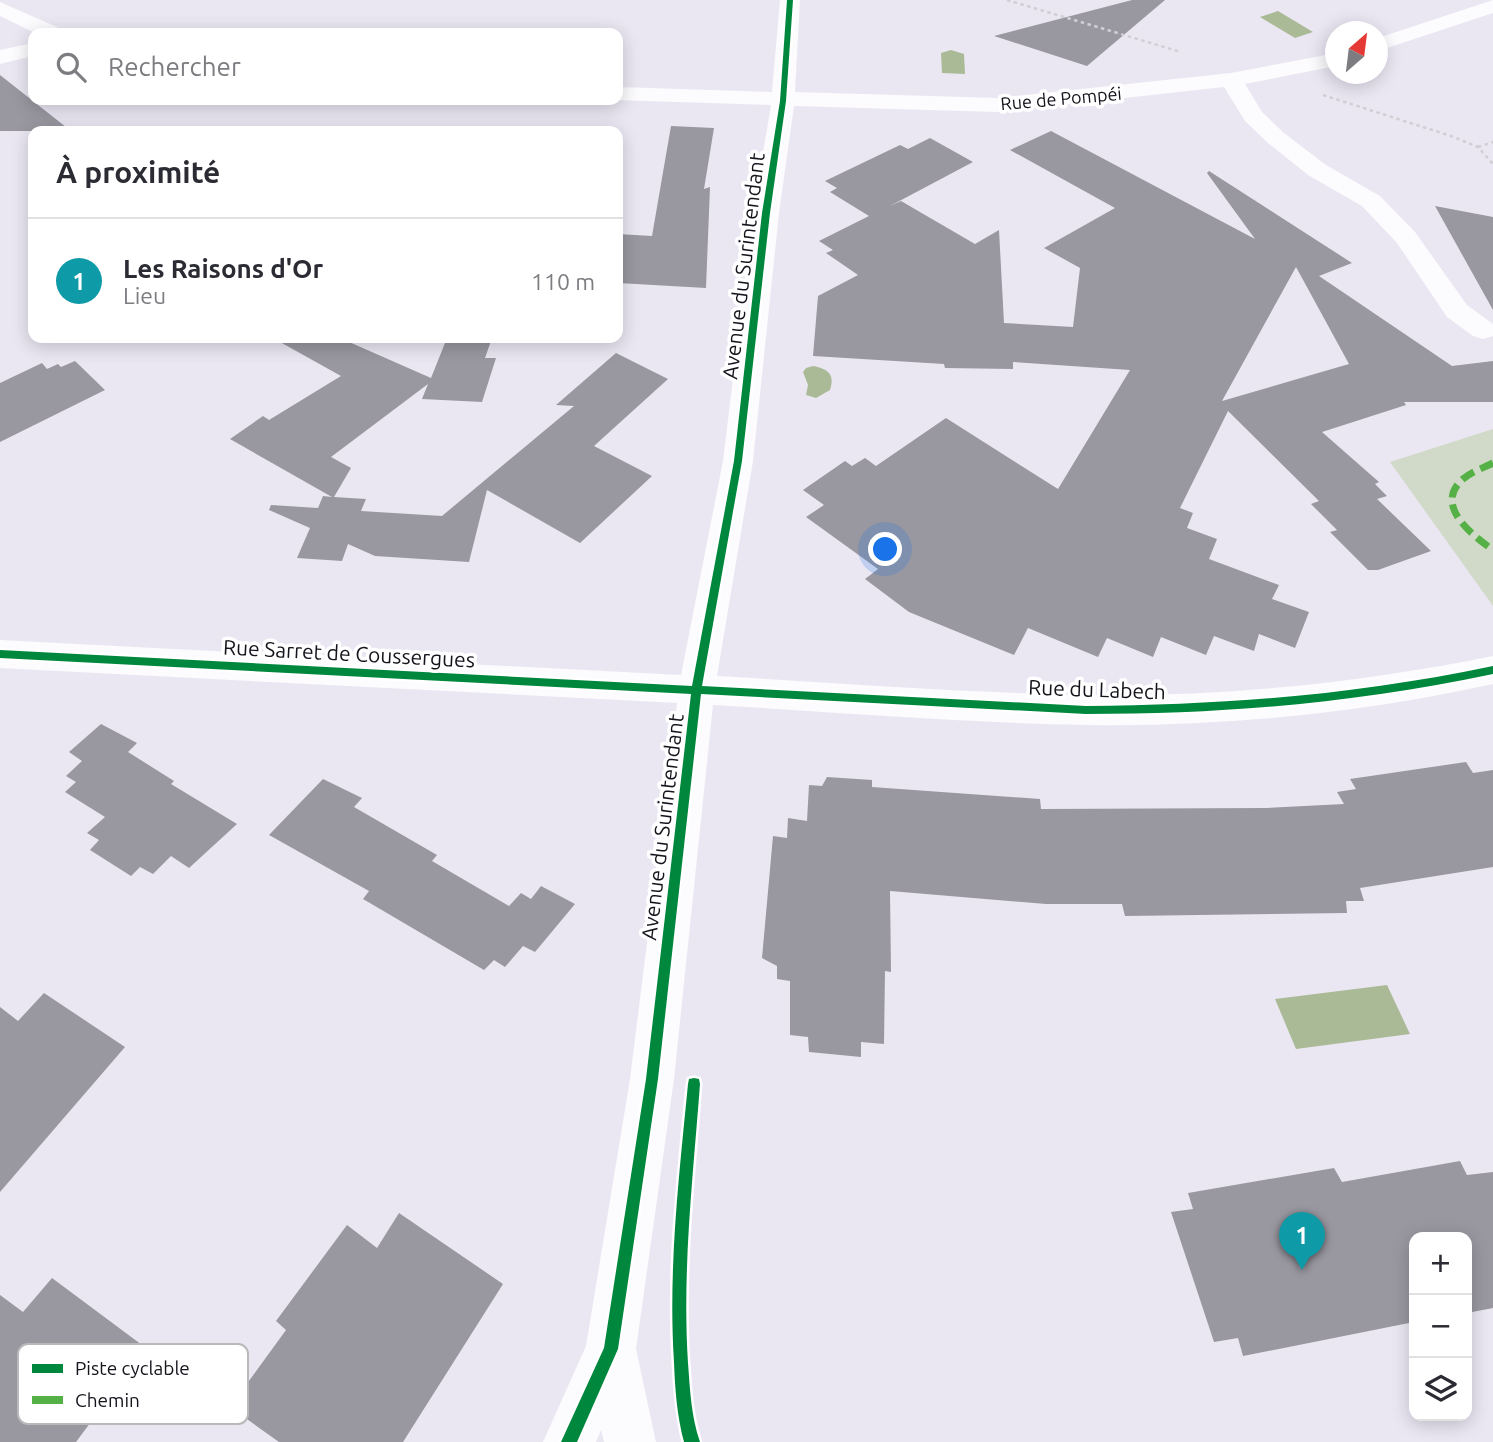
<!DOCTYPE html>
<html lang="fr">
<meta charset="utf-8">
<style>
body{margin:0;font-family:Ubuntu,sans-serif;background:#f7f7f7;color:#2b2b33}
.controls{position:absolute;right:21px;bottom:21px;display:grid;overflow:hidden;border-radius:14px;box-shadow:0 4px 18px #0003}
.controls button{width:63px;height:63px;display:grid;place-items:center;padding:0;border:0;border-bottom:2px solid #e1e1e2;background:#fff;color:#2b2b33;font:35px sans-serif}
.compass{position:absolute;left:1325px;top:21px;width:63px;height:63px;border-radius:50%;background:#fff;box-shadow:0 4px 18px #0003;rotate:28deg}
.you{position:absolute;left:886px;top:550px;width:24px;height:24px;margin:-18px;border:5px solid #fff;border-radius:50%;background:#1a73e8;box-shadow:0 0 0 10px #1a73e833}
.badge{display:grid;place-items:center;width:46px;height:46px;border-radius:50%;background:#0f766e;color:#fff;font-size:23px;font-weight:700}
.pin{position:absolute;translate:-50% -58px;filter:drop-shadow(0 2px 4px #0008)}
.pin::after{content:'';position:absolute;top:37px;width:24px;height:21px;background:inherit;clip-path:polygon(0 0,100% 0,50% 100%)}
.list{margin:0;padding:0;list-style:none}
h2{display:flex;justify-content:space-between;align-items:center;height:91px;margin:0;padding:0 28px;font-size:30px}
h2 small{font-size:23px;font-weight:400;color:#7c7c81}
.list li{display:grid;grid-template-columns:46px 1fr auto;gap:21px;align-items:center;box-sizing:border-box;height:126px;padding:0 28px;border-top:2px solid #e1e1e2}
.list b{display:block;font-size:26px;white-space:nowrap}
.list p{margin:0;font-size:23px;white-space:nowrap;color:#7c7c81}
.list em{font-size:23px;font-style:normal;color:#7c7c81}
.icon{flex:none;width:38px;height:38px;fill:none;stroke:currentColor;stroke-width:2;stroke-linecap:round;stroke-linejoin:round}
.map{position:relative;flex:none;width:1493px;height:1442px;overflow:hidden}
.search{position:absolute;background:#fff;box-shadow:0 4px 18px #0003;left:28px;top:28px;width:595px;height:77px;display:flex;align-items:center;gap:18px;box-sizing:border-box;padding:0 24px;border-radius:14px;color:#7c7c81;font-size:26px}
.panel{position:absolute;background:#fff;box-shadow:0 4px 18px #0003;left:28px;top:126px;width:595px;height:217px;border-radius:14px}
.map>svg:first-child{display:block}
</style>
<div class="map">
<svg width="1493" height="1442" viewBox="0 0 1493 1442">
<rect width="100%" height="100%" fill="#eae7f3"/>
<path fill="#d1dac8" d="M1493 429V606L1390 462Z"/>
<g fill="#aaba97">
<path d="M1278 11 1313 32 1295 38 1260 17Z"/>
<path d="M951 50 964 54 965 74 942 73 941 53Z"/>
<path d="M813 366C829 369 835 375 830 390L816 398 806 395 808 385 803 372 806 368Z"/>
<path d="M1387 985 1410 1034 1296 1049 1275 999Z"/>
</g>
<g fill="#9997a0" fill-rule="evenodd">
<path d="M1132 0H1165L1087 66 994 36Z"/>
<path d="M0 75 71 131H0Z"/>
<path d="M671 126 714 128 704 189 710 187 706 288 618 283V234L652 236Z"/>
<path d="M1051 131 1255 239 1207 173 1209 171 1352 263 1319 276 1452 366 1493 361V402H1404L1406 405 1322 432 1379 482 1375 484 1387 496 1377 499 1431 551 1378 570H1368L1330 532 1337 530 1311 504 1319 501 1228 411 1180 508 1193 513 1187 528 1217 539 1209 559 1279 585 1272 599 1309 612 1295 648 1259 634 1254 651 1214 636 1206 655 1161 637 1153 657 1107 638 1098 657 1028 628 1014 655 909 612 865 579 878 569 806 517 824 505 803 490 845 461 852 466 865 458 876 466 946 418 1058 489 1130 370 1013 362V369L945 368 944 364 813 356 818 296 858 275 826 253 833 250 819 241 869 216 830 192 837 188 825 181 900 145 908 149 930 138 973 162 890 206 901 201 975 244 999 230 1004 323 1073 327 1080 268 1044 248 1115 208 1010 150ZM1296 267 1349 364 1222 401Z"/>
<path d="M1435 206 1493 217V310Z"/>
<path d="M282 338H340L431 378 447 338H492L485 358H496L482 402 422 399 428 384 331 457 351 468 334 497 366 499 361 511 442 516 574 406 556 405 616 353 668 379 594 446 652 476 580 543 487 490 469 562 375 556 348 544 342 561 297 558 310 528 269 510 271 505 318 508 323 496 332 497 230 439 263 416 269 420 341 376 280 342Z"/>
<path d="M75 361 105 390 0 442V383L42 363 47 369 58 364 61 367Z"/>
<path d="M101 724 137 743 128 752 174 781 171 784 237 824 189 868 171 856 153 874 140 867 131 876 90 850 99 840 87 833 105 817 65 792 76 782 66 776 82 761 69 752Z"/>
<path d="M1466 762 1473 773 1493 770V867L1360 888 1364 901H1346L1347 913 1125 916 1122 904H1046L890 891 891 972 885 971 884 1044 861 1042V1057L809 1052 808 1037 790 1035V981L777 979V966L762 958 773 836 787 838 788 818 807 821 809 785 822 786 827 777 872 780V787L1040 799 1041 809 1266 808 1344 804 1337 792 1356 789 1350 779Z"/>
<path d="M323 779 362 798 354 807 437 855 432 861 509 906 521 893 531 899 541 886 575 904 535 952 523 946 505 967 494 960 484 970 363 899 369 891 269 835Z"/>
<path d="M44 993 125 1047 0 1192V1007L18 1021Z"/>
<path d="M1460 1161 1467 1175 1493 1172V1308L1467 1313V1237H1414V1322L1243 1356 1238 1338 1214 1342 1171 1212 1193 1209 1188 1193 1334 1168 1342 1182Z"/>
<path d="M399 1213 503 1284 403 1442H279L230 1407 286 1330 276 1321 347 1225 377 1248Z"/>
<path d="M52 1278 146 1348 76 1442H0V1295L23 1312Z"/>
</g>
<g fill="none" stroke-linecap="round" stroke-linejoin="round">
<g stroke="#d0cfd3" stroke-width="2.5" stroke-dasharray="3.5 3.5" stroke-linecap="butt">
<path d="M1007 0 1181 52"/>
<path d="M1323 95 1451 136 1478 147 1493 164"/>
<path d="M1478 147 1493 142"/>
</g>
<g fill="#fcfbfd" fill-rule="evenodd">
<path d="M780 0H800L795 92 997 98 1231 73 1336 53V66L1245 84 1262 112 1284 133 1326 165 1380 196 1415 232 1467 305 1493 324V336L1483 339 1473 336 1447 317 1397 243 1362 206 1308 175 1268 143 1245 121 1224 87 997 112 794 106 779 213 753 461 717 676C840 683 964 693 1087 695 1224 697 1359 683 1493 656V684C1360 713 1225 727 1088 725 963 723 838 712 713 705L674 1079 636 1349 656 1442H604L601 1430 596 1442H543L586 1346 630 1079 677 703 0 668V640L681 675 723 461 753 213 771 105 614 100H618V87L772 92Z"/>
<path d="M1493 0V13L1378 51V38Z"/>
<path d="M0 2 59 28 62 33H35L0 16Z"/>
<path d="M33 43V56L0 64V50Z"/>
</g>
<path stroke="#55b145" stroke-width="7" stroke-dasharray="14 7" stroke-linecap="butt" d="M1493 463C1483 468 1471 472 1463 479 1433 505 1472 535 1493 550"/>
<g stroke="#fff" stroke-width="5">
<g id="cycleway">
<path d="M787 0H793L786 101 770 213 742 461 702 686 1086 706C1226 705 1355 695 1493 666V674C1355 703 1227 714 1086 714L701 694 658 1079 618 1349 577 1442H561L604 1348 646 1079 691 694 0 658V650L692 686 734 461 762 213 780 101Z"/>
<path d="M694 1078 699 1079 700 1084C693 1177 682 1270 688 1363 690 1389 691 1416 700 1442H684C677 1416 675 1389 674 1362 668 1269 679 1177 688 1084L689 1079Z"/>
</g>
</g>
<use href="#cycleway" fill="#00873e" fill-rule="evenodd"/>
</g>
<g text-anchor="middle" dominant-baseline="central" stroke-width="7" stroke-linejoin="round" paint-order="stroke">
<g font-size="18" fill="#15131b" stroke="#fff">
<text transform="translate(1061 98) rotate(-5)">Rue de Pompéi</text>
</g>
<g font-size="21" fill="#15131b" stroke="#fff">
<text transform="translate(743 266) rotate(-83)">Avenue du Surintendant</text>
<text transform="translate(349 653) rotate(3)">Rue Sarret de Coussergues</text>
<text transform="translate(1097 689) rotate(2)">Rue du Labech</text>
<text transform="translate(662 827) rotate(-83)">Avenue du Surintendant</text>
</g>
</g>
<rect x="18" y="1344" width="230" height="80" rx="10" fill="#fff" stroke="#b9b8bb" stroke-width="2"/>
<rect x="32" y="1364" width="31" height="9" fill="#00873e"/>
<rect x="32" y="1396" width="31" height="8" fill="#55b145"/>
<g font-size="19" fill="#15131b">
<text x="75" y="1375">Piste cyclable</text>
<text x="75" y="1407">Chemin</text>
</g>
</svg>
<div class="controls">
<button>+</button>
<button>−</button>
<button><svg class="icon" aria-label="layers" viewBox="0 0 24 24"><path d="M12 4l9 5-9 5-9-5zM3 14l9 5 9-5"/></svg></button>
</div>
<svg class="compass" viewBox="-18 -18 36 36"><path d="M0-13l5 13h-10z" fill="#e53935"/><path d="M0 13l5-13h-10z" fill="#7c7c81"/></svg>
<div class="you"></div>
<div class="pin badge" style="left:1302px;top:1270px;background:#0f9aa8">1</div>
<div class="search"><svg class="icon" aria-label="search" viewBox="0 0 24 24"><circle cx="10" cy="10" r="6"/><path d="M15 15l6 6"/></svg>Rechercher</div>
<section class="panel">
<h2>À proximité<small></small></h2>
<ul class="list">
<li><span class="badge" style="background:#0f9aa8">1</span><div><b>Les Raisons d'Or</b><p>Lieu</p></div><em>110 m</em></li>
</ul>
</section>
</div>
